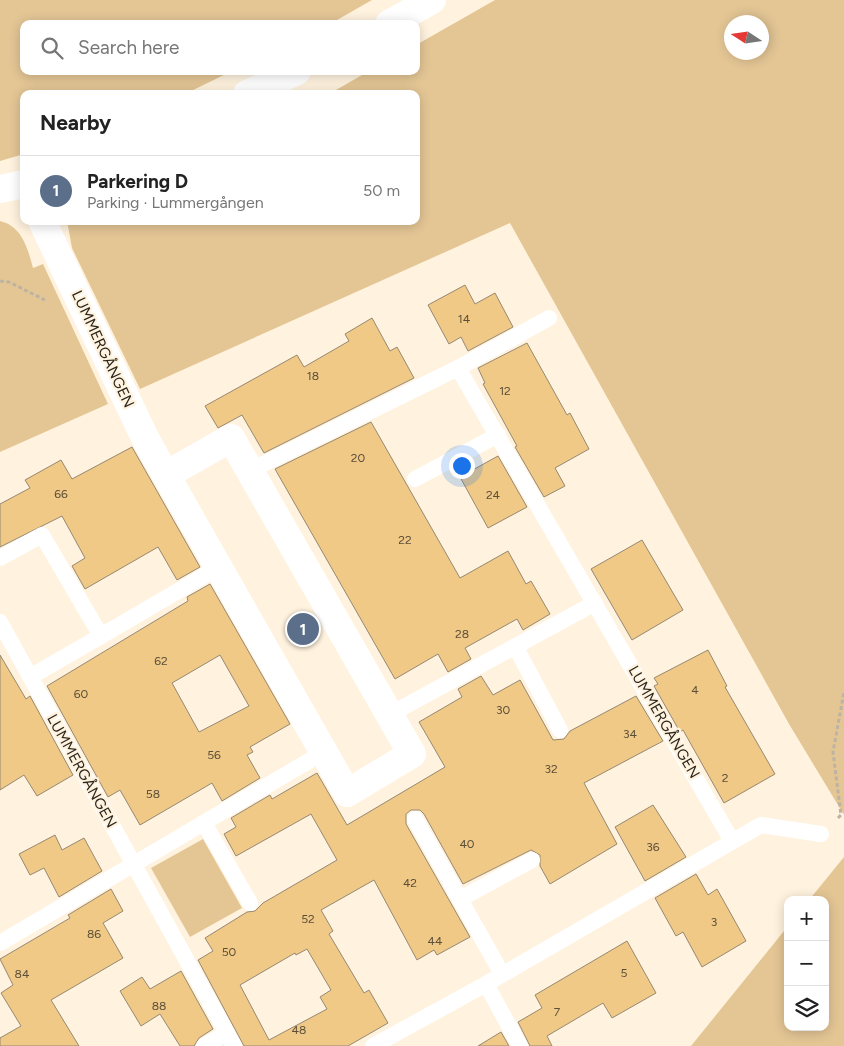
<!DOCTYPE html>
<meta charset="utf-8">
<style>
body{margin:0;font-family:Figtree,sans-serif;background:#f2f2f2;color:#222}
.controls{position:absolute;right:15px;bottom:15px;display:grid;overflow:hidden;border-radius:10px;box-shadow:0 2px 12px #0003}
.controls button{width:45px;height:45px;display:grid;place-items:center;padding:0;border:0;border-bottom:1px solid #e0e0e0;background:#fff;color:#222;font:25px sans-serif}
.compass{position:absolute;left:724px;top:15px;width:45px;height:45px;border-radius:50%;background:#fff;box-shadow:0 2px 12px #0003;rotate:282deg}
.you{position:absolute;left:461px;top:465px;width:18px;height:18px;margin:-12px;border:4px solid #fff;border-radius:50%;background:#1a73e8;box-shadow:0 0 0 8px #1a73e833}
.badge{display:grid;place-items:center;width:32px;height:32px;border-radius:50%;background:#1a7bc7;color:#fff;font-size:16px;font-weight:700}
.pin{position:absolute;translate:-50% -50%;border:2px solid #fff;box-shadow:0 1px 5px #0006}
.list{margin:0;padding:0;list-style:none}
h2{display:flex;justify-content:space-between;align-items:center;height:65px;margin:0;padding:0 20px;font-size:21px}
h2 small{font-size:16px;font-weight:400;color:#767676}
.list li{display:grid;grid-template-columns:32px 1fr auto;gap:15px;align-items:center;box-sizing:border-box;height:70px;padding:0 20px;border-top:1px solid #e0e0e0}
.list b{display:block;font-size:19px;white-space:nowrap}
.list p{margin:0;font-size:16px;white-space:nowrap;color:#767676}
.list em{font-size:16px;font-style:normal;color:#767676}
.icon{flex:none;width:28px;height:28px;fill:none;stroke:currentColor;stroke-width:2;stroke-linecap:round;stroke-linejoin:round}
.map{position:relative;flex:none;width:844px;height:1046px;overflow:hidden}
.search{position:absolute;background:#fff;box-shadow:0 2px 12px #0003;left:20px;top:20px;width:400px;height:55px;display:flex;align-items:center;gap:12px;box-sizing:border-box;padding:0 18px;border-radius:10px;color:#767676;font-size:19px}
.panel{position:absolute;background:#fff;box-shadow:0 2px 12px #0003;left:20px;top:90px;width:400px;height:135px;border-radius:10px}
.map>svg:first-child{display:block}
</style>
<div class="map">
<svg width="844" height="1046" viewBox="0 0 844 1046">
<rect width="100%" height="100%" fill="#fff3df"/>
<g fill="#e4c695" fill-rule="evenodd">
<path d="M0 0H372L330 24H24V71H232L185 94H24V154L0 161Z"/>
<path d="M495 0H844V815L789 724 510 223 140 389 72 248 67 221H416V94H329L369 71H416V45ZM732 22H762V52H732Z"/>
<path d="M0 221C22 226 28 249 33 268L43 264 108 404 0 452Z"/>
<path d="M203 839 242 908 190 937 151 868Z"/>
<path d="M844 857V1046H691L788 926V1027H825V900H809Z"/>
</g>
<g fill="#f0c987" stroke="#968872" fill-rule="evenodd">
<path d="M465 285 475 304 495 293 513 327 468 351 461 337 449 344 428 305Z"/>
<path d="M372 318 390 351 397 347 414 378 264 453 242 415 218 428 205 406 297 355 304 367 349 341 345 334Z"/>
<path d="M527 343 567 415 570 413 589 449 555 468 565 486 544 497 515 447 517 446 483 384 485 383 478 368Z"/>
<path d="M371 422 460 578 508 551 526 584 531 581 550 614 523 630 517 619 465 648 471 659 448 672 438 654 395 679 275 469Z"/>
<path d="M132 447 200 567 177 580 158 547 85 589 72 566 85 558 62 516 0 547V504L30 488 25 480 61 460 72 479Z"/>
<path d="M498 456 527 507 488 528 460 477Z"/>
<path d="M642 540 683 610 632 640 591 569Z"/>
<path d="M210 584 290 724 250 747 253 752 247 755 260 778 222 801 212 783 140 825 120 790 108 797 47 686 188 601 187 597ZM220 655 249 706 199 732 172 683Z"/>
<path d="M708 650 727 686 725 687 775 774 724 803 683 730 680 732 654 686 658 684 654 678Z"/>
<path d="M0 655 26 699 30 696 73 775 37 796 24 775 0 790Z"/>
<path d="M481 676 493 695 520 680 553 740 564 739 570 731 636 696 663 741 584 783 617 844 550 884 540 866V855L531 850 463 884 424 814 420 810H411L406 814V824L470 937 437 955 434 950 417 960 374 880 321 910 333 931 329 934 364 993 369 990 388 1023 348 1046H244L198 960 213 951 205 938 247 912 255 911 263 903 337 860 311 814 236 856 224 834 236 827 231 818 270 795 272 799 317 773 347 825 445 767 419 722 462 697 458 689ZM307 949 331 990 320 997 327 1009 269 1040 240 985 295 953 296 955Z"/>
<path d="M653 805 686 857 645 881 615 827Z"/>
<path d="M55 835 62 850 84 838 102 871 59 897 44 868 30 875 19 854Z"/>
<path d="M696 874 708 895 717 889 746 941 702 967 683 932 676 936 655 898Z"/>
<path d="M111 889 123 911 103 923 123 958 51 1000 79 1046H0V1038L21 1026 1 993 13 985 0 959 70 918 68 915Z"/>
<path d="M627 941 656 993 612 1018 603 1003 547 1036 552 1046H530L518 1022 542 1008 535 995Z"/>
<path d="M181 971 213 1029 199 1038 194 1046H180L160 1014 141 1026 120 991 142 977 150 989Z"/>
<path d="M501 1032 509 1046H478Z"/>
</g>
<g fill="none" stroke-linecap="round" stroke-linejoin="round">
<g stroke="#bdb3a2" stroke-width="3" stroke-dasharray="4 2.5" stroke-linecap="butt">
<path d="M0 281 9 282 45 300"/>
<path d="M838 818 841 815 833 752 844 692"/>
</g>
<g stroke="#fff" stroke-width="16">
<path d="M458 368 549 318"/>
<path d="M249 471 458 368 732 841"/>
<path d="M415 479 498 435"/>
<path d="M0 558 42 535 101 636 30 677"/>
<path d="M0 622 234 1046"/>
<path d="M101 636 219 567"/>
<path d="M515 646 560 730"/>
<path d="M389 715 595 603"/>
<path d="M415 819 502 974"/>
<path d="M204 823 250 903"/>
<path d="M460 899 532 860"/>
<path d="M0 943 324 752"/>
<path d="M486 984 520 1046"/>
<path d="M204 1046 227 1033"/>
<path d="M373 1046 486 984 761 825 821 834"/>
</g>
<path stroke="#fff" stroke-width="28" d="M42 221 146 440 347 793 412 754 231 438 166 475"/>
<g stroke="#fff" stroke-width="28">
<path d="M389 24 432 0"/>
<path d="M247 94 297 71"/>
<path d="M0 189 24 184"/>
</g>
</g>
<g text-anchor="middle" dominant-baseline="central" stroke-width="4.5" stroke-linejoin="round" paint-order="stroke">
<g font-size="12" fill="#5c4f38">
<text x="464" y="319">14</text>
<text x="313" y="376">18</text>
<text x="505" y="391">12</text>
<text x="358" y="458">20</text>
<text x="61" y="494">66</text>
<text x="493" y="495">24</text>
<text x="405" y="540">22</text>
<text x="462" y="634">28</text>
<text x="161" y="661">62</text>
<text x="695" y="690">4</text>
<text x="81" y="694">60</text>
<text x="503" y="710">30</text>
<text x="630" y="734">34</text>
<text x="214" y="755">56</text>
<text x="551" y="769">32</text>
<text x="725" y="778">2</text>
<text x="153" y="794">58</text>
<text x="467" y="844">40</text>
<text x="653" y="847">36</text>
<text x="410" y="883">42</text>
<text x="308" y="919">52</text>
<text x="714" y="922">3</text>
<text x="94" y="934">86</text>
<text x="435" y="941">44</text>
<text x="229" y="952">50</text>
<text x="624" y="973">5</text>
<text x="22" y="974">84</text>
<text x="159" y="1006">88</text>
<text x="557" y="1012">7</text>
<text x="299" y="1030">48</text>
</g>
<g font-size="15" fill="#2b261d" stroke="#fff3df">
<text transform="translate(103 349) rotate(65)">LUMMERGÅNGEN</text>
<text transform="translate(664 722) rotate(60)">LUMMERGÅNGEN</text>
<text transform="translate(82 771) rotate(61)">LUMMERGÅNGEN</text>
</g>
</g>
</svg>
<div class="controls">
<button>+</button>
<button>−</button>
<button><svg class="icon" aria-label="layers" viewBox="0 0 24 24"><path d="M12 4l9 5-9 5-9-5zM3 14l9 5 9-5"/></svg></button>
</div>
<svg class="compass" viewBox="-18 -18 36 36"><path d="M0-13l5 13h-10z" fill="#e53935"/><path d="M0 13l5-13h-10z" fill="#767676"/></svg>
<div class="you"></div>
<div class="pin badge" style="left:303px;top:629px;background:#5c6f8a">1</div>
<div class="search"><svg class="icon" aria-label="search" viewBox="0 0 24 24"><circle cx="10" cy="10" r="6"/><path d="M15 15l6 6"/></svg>Search here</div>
<section class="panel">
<h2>Nearby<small></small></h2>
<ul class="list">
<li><span class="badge" style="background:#5c6f8a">1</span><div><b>Parkering D</b><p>Parking · Lummergången</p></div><em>50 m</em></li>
</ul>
</section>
</div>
